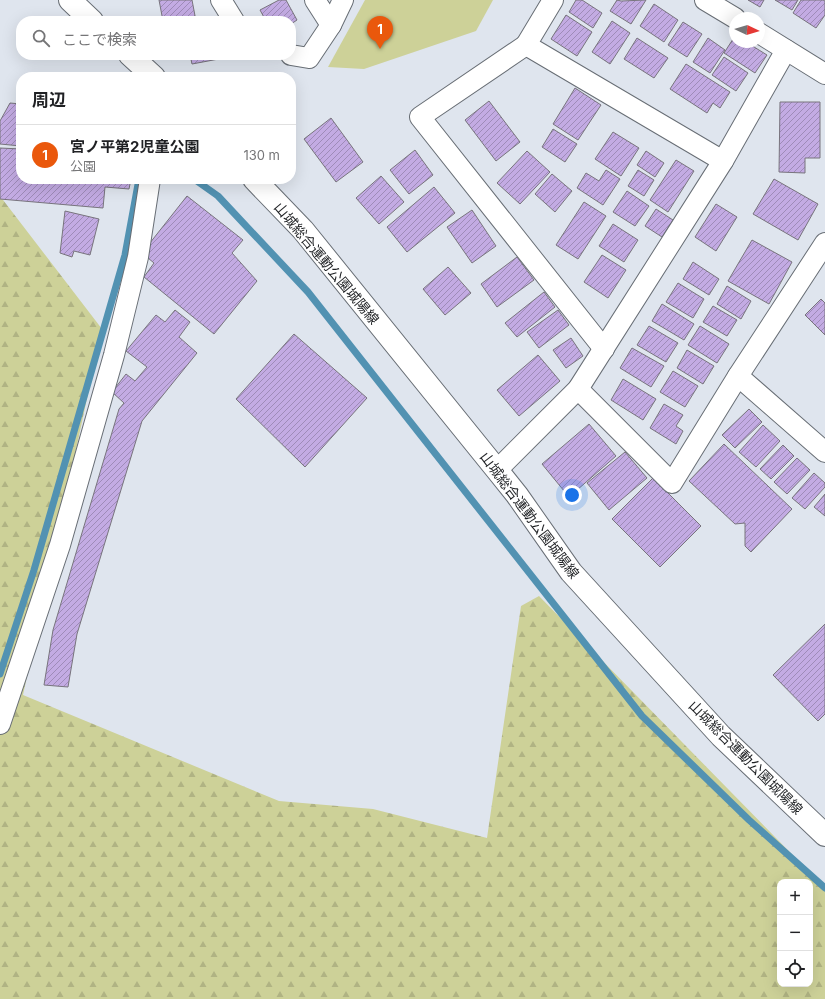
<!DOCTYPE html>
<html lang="ja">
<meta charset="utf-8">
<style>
body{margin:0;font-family:Inter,"Noto Sans JP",sans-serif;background:#f6f6f6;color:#202124}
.controls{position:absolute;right:12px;bottom:12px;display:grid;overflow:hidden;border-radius:8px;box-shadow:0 4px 16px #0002}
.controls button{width:36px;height:36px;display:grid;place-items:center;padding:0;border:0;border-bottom:1px solid #e0e0e0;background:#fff;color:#202124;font:20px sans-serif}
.compass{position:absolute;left:729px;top:12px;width:36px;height:36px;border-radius:50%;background:#fff;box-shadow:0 4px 16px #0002;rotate:94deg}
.you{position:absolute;left:572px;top:495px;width:14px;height:14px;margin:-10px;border:3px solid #fff;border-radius:50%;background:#1a73e8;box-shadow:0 0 0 6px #1a73e833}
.badge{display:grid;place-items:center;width:26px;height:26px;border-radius:50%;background:#ea580c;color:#fff;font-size:13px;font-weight:700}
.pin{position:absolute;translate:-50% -33px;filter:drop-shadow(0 1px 2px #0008)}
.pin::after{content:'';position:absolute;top:21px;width:14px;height:12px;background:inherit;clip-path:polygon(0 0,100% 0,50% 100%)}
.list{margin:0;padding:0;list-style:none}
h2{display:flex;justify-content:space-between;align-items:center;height:52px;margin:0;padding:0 16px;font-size:17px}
h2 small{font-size:13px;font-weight:400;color:#757577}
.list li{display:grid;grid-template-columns:26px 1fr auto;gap:12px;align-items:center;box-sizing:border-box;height:60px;padding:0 16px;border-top:1px solid #e0e0e0}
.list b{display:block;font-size:15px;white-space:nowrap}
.list p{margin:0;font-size:13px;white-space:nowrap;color:#757577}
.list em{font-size:13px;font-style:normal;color:#757577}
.icon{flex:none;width:22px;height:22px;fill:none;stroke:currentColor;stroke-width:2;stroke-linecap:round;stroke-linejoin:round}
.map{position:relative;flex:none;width:825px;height:999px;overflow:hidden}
.search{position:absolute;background:#fff;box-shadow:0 4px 16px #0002;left:16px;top:16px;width:280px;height:44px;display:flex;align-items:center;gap:10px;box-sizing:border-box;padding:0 14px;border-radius:16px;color:#757577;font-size:15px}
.panel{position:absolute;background:#fff;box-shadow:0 4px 16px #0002;left:16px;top:72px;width:280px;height:112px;border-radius:16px}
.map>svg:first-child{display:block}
</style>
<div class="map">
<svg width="825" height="999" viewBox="0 0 825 999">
<defs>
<pattern id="forest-firs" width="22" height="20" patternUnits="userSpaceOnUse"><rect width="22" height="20" fill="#cdd198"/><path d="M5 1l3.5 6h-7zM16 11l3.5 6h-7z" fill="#b0b383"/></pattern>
<pattern id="building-hatch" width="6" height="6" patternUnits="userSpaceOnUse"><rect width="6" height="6" fill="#c3abe3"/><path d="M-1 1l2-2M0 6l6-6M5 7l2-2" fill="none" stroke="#9e8bb8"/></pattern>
</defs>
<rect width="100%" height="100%" fill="#dfe5ee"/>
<path fill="url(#forest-firs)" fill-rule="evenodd" d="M0 196 102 329 23 695 279 801 373 809 487 838 521 606 539 596 825 888V999H0ZM780 882H810V984H780Z"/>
<path fill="#cdd198" d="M365 0H493L476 31 364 69 328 67Z"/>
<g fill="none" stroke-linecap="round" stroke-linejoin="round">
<g stroke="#5292b2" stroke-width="7">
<path d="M194 179 218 196 308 292 642 716 749 820 825 888"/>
<path d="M0 674 34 570 125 255 139 179"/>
</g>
</g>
<g fill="url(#building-hatch)" stroke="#78747d">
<path d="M159 0H192L196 21H163Z"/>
<path d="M279 0H286L297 20 291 24V21H266L260 10Z"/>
<path d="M576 0H582L602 13 593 28 569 12Z"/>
<path d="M617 0 621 1 646 0 631 24 610 11Z"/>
<path d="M748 0H764L760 7Z"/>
<path d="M775 0H798L792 10Z"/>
<path d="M801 0H823L825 1V15L816 28 793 13Z"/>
<path d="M654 4 678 20 664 42 640 26Z"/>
<path d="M566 15 592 32 577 56 551 39Z"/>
<path d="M612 21 630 33 610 64 592 52Z"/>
<path d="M683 22 702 34 687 57 668 45Z"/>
<path d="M735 36V42H746L767 55 755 73 724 53Z"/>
<path d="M637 38 668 58 654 78 624 59Z"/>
<path d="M708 38 725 50 710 73 693 62Z"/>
<path d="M190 55H224V58L192 64Z"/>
<path d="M724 57 748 73 736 91 712 75Z"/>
<path d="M686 64 730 92 720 108 713 103 707 113 670 89Z"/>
<path d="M575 88 601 105 578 140 553 124Z"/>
<path d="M489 101 520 142 496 161 465 120Z"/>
<path d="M780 102H820V158H805V173L779 172Z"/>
<path d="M10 103 21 104V146L0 144V121Z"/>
<path d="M331 118 363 162 336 182 304 139Z"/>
<path d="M553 129 577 144 565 162 542 147Z"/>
<path d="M613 132 639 148 621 176 595 159Z"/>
<path d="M0 148 21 149V179H131L129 189 105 187 103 208 0 199Z"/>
<path d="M415 150 433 175 409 194 390 170Z"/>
<path d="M527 151 550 172 520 204 497 183Z"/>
<path d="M646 151 664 163 655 177 637 165Z"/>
<path d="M676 160 694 171 668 212 650 200Z"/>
<path d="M606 170 620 179 603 205 577 188 586 173 599 181Z"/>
<path d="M638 170 654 180 644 196 628 186Z"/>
<path d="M552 174 572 191 555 212 535 194Z"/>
<path d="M381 176 404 202 379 224 356 198Z"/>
<path d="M774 179 818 204 798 240 753 214Z"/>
<path d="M434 187 455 213 407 252 387 227Z"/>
<path d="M627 191 649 206 635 226 613 212Z"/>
<path d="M187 196 243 240 232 253 257 281 214 334 144 277 154 263 142 253Z"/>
<path d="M584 202 606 216 578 259 556 245Z"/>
<path d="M716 204 737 217 716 251 695 237Z"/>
<path d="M656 209 673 220 662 237 645 226Z"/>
<path d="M472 210 496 246 472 263 447 227Z"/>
<path d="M65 211 99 219 90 255 74 251 72 257 60 253Z"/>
<path d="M613 224 638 240 624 262 599 246Z"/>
<path d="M752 240 792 262 769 304 728 281Z"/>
<path d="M602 255 626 270 608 298 584 282Z"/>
<path d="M517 257 534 280 497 307 481 284Z"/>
<path d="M693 262 719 279 709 295 683 279Z"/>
<path d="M448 267 471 293 445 315 423 289Z"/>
<path d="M678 283 704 299 693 318 666 302Z"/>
<path d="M727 286 751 301 741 319 717 304Z"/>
<path d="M544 292 555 307 517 337 505 323Z"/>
<path d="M821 299 825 303V335L805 315Z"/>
<path d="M662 304 694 324 684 340 652 321Z"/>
<path d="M713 306 737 320 727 336 703 322Z"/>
<path d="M175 310 190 322 179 337 197 353 142 421 77 634 68 687 44 685 53 630 119 409 124 403 112 392 126 374 135 381 147 367 126 351 156 315 165 322Z"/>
<path d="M558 310 569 325 539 348 527 332Z"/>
<path d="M649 326 678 343 666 362 637 345Z"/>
<path d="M700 326 729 344 717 363 688 345Z"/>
<path d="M294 334 367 398 305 467 236 399Z"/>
<path d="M571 338 583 356 566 368 553 350Z"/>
<path d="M632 348 664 366 651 387 620 368Z"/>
<path d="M687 350 714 366 703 384 677 368Z"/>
<path d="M538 355 560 381 519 416 497 390Z"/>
<path d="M673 371 698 386 685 407 660 392Z"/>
<path d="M623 379 656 399 643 420 611 400Z"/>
<path d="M664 404 683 415 676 426 683 431 676 444 650 428Z"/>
<path d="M749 409 762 422 735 448 722 435Z"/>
<path d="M589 424 616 456 569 497 542 464Z"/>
<path d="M763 425 780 441 756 467 739 452Z"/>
<path d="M724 444 792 509 751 552 745 546V523L735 524 689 481Z"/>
<path d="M783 445 794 456 771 479 760 469Z"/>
<path d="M625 452 647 478 609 510 587 483Z"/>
<path d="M797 458 810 470 787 494 774 482Z"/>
<path d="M814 473 825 483V487L805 509 792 498Z"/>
<path d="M653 478 701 526 660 567 612 519Z"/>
<path d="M825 494V516L814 507Z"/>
<path d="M825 624V714L818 721 773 675Z"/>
</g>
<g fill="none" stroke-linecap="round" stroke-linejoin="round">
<g stroke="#686e75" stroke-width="22">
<g id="minor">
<path d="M221 0 234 21"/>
<path d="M315 0 331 25 343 0"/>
<path d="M553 0 526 45 723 161"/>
<path d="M705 0 735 18"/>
<path d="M759 33 825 74"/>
<path d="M526 45 420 117 604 349"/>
<path d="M291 55 309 58 331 25"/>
<path d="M738 376 825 452"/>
<path d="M578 389 672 483 738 376 825 243"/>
<path d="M497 470 578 389 723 161 786 50"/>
<path d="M0 724 60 545 114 355 138 257 150 179"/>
</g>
</g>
<g stroke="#686e75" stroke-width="24">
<g id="secondary">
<path d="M70 0 92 21"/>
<path d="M130 55 154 77"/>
<path d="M254 179 303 230 497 470 517 495 571 572 721 736 825 835"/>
</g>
</g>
<use href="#minor" stroke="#fff" stroke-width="20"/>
<use href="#secondary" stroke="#fff" stroke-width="22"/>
</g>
<g text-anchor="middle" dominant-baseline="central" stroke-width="3" stroke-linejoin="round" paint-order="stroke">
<g font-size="14" fill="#1f2124" stroke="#fff">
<text transform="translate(327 263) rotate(50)">山城総合運動公園城陽線</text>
<text transform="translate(530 515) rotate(53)">山城総合運動公園城陽線</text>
<text transform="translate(746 757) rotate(45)">山城総合運動公園城陽線</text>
</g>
</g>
</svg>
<div class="controls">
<button>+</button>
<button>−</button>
<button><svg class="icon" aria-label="locate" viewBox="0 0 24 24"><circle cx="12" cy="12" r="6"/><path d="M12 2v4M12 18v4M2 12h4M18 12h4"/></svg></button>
</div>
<svg class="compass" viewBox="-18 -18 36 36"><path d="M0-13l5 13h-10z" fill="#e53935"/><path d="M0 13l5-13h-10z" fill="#757577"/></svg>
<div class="you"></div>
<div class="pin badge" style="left:380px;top:49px">1</div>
<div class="search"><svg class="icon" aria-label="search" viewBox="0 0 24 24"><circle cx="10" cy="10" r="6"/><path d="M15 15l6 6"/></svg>ここで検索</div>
<section class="panel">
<h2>周辺<small></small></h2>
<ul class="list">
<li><span class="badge">1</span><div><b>宮ノ平第2児童公園</b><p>公園</p></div><em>130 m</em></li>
</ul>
</section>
</div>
